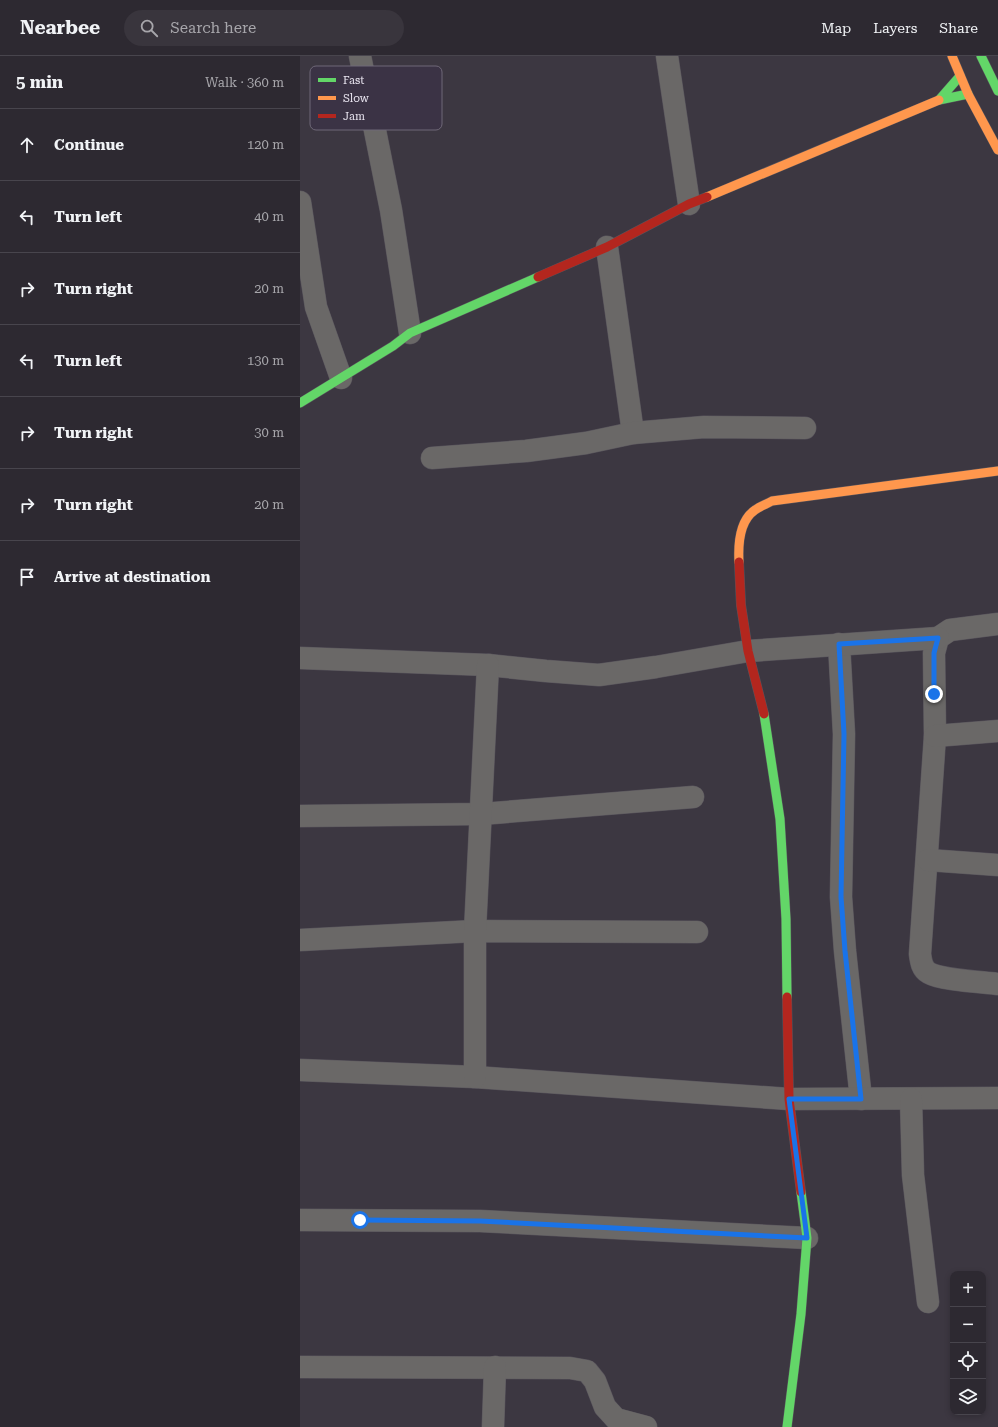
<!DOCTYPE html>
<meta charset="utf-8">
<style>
body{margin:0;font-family:"Roboto Serif",serif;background:#39353d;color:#f1f3f6}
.controls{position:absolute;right:12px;bottom:12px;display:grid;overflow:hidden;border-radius:8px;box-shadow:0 2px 6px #0003}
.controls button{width:36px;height:36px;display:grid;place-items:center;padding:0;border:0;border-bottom:1px solid #48454d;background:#2d2931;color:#f1f3f6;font:20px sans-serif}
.stop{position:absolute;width:12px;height:12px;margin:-9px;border:3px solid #1a73e8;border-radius:50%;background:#fff}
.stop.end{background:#1a73e8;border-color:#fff;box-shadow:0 1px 4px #0008}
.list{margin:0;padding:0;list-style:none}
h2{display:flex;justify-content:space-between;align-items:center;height:52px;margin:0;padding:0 16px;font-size:17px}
h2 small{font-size:13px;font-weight:400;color:#a7a6ab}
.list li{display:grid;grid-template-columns:26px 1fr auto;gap:12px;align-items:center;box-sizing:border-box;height:72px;padding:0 16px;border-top:1px solid #48454d}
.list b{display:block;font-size:15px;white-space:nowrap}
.list em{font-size:13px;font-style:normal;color:#a7a6ab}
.icon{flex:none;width:22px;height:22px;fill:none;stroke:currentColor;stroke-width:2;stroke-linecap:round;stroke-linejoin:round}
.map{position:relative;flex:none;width:698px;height:1371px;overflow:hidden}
header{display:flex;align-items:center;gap:24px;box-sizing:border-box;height:56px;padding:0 20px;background:#2d2931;border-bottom:1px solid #48454d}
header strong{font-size:19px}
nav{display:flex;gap:22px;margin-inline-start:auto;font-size:14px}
.search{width:280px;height:36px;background:#39353d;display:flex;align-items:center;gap:10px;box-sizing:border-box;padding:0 14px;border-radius:22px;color:#a7a6ab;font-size:15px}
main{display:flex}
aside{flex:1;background:#2d2931}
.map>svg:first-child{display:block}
</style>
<header>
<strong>Nearbee</strong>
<div class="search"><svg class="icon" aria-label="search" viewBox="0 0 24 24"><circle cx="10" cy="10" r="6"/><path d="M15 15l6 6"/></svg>Search here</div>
<nav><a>Map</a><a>Layers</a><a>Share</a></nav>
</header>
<main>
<aside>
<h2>5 min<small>Walk · 360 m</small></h2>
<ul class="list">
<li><svg class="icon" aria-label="ahead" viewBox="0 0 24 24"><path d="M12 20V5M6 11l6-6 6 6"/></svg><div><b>Continue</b></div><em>120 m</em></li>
<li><svg class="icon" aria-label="left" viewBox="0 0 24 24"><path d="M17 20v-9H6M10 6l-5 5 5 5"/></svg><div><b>Turn left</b></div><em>40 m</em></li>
<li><svg class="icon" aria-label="right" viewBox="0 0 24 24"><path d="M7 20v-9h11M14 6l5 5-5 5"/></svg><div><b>Turn right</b></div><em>20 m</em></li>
<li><svg class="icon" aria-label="left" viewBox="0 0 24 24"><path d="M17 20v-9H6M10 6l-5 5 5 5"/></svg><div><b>Turn left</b></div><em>130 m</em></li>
<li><svg class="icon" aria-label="right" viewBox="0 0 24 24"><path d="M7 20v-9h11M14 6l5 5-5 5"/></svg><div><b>Turn right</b></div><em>30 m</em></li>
<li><svg class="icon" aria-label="right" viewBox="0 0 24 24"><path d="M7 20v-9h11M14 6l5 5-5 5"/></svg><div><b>Turn right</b></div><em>20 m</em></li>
<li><svg class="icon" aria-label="arrive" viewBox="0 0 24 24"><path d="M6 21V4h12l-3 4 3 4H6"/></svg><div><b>Arrive at destination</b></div></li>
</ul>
</aside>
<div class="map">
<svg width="698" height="1371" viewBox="0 0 698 1371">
<rect width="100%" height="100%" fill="#3c3741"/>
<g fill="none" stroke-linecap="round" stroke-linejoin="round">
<g stroke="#58545c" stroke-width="23">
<g id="street">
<path d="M60 0 91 154 110 277"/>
<path d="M367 0 389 148"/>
<path d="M0 146 16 251 41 322"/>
<path d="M307 191 333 377"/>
<path d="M132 402 226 395 286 387 333 377 404 371 505 372"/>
<path d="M698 568 650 574 638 582 634 597 635 680 620 898C621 906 622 913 629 917 641 924 682 926 698 928"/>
<path d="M539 588 544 678 541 841 545 895 561 1043"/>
<path d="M0 602 188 609 246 615 299 619 356 611 448 595 638 582"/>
<path d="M635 680 698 675"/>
<path d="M0 760 181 758 393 741"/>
<path d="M628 804 698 809"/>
<path d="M0 884 175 875 397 876"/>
<path d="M0 1014 175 1021 489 1043 698 1042"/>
<path d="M175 1021V875L188 609"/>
<path d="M611 1043 613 1119 628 1246"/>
<path d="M0 1164 180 1165 507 1182"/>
<path d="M0 1311 270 1312 287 1315 295 1325 305 1351 316 1363 346 1371"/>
<path d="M193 1371 195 1311"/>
</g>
</g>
<g stroke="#58545c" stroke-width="10">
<g id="fast">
<path d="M681 0 698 35"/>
<path d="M660 20 639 44 668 38"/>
<path d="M0 347 93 290 110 277 238 221"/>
<path d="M464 658 480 763 486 863 487 941"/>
<path d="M487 1371 501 1258 507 1182 501 1136"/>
</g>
</g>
<g stroke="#58545c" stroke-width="10">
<g id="slow">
<path d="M652 0 668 38 698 94"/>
<path d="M407 141 639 44"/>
<path d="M439 506C438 488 439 465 455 454 460 450 467 448 472 445L698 415"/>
</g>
</g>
<g stroke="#58545c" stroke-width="10">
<g id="jam">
<path d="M238 221 307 191 389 148 407 141"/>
<path d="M439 506 441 549 448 595 464 658"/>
<path d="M487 941 489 1043 501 1136"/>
</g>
</g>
<use href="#street" stroke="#6a6867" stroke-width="22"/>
<use href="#fast" stroke="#63d668" stroke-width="9"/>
<use href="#slow" stroke="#ff974d" stroke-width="9"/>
<use href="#jam" stroke="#b3261e" stroke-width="9"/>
</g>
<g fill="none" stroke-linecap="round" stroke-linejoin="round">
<path stroke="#1a73e8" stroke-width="5" d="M60 1164 180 1165 507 1182 489 1043H561L545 895 541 841 544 678 539 588 638 582 634 597V638"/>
</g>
<rect x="10" y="10" width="132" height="64" rx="6" fill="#3b3345" stroke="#6f6878" stroke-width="1"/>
<rect x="18" y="22" width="18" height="4" fill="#63d668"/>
<rect x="18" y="40" width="18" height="4" fill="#ff974d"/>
<rect x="18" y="58" width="18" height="4" fill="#b3261e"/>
<g font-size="11" fill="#e9e5f0">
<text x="43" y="28">Fast</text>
<text x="43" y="46">Slow</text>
<text x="43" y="64">Jam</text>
</g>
</svg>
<div class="controls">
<button>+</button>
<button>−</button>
<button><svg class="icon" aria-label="locate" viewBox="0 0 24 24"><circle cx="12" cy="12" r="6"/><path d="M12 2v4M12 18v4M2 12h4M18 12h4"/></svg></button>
<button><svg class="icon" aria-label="layers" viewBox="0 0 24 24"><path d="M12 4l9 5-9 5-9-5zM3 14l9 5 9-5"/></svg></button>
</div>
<div class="stop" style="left:60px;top:1164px"></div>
<div class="stop end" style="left:634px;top:638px"></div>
</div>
</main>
